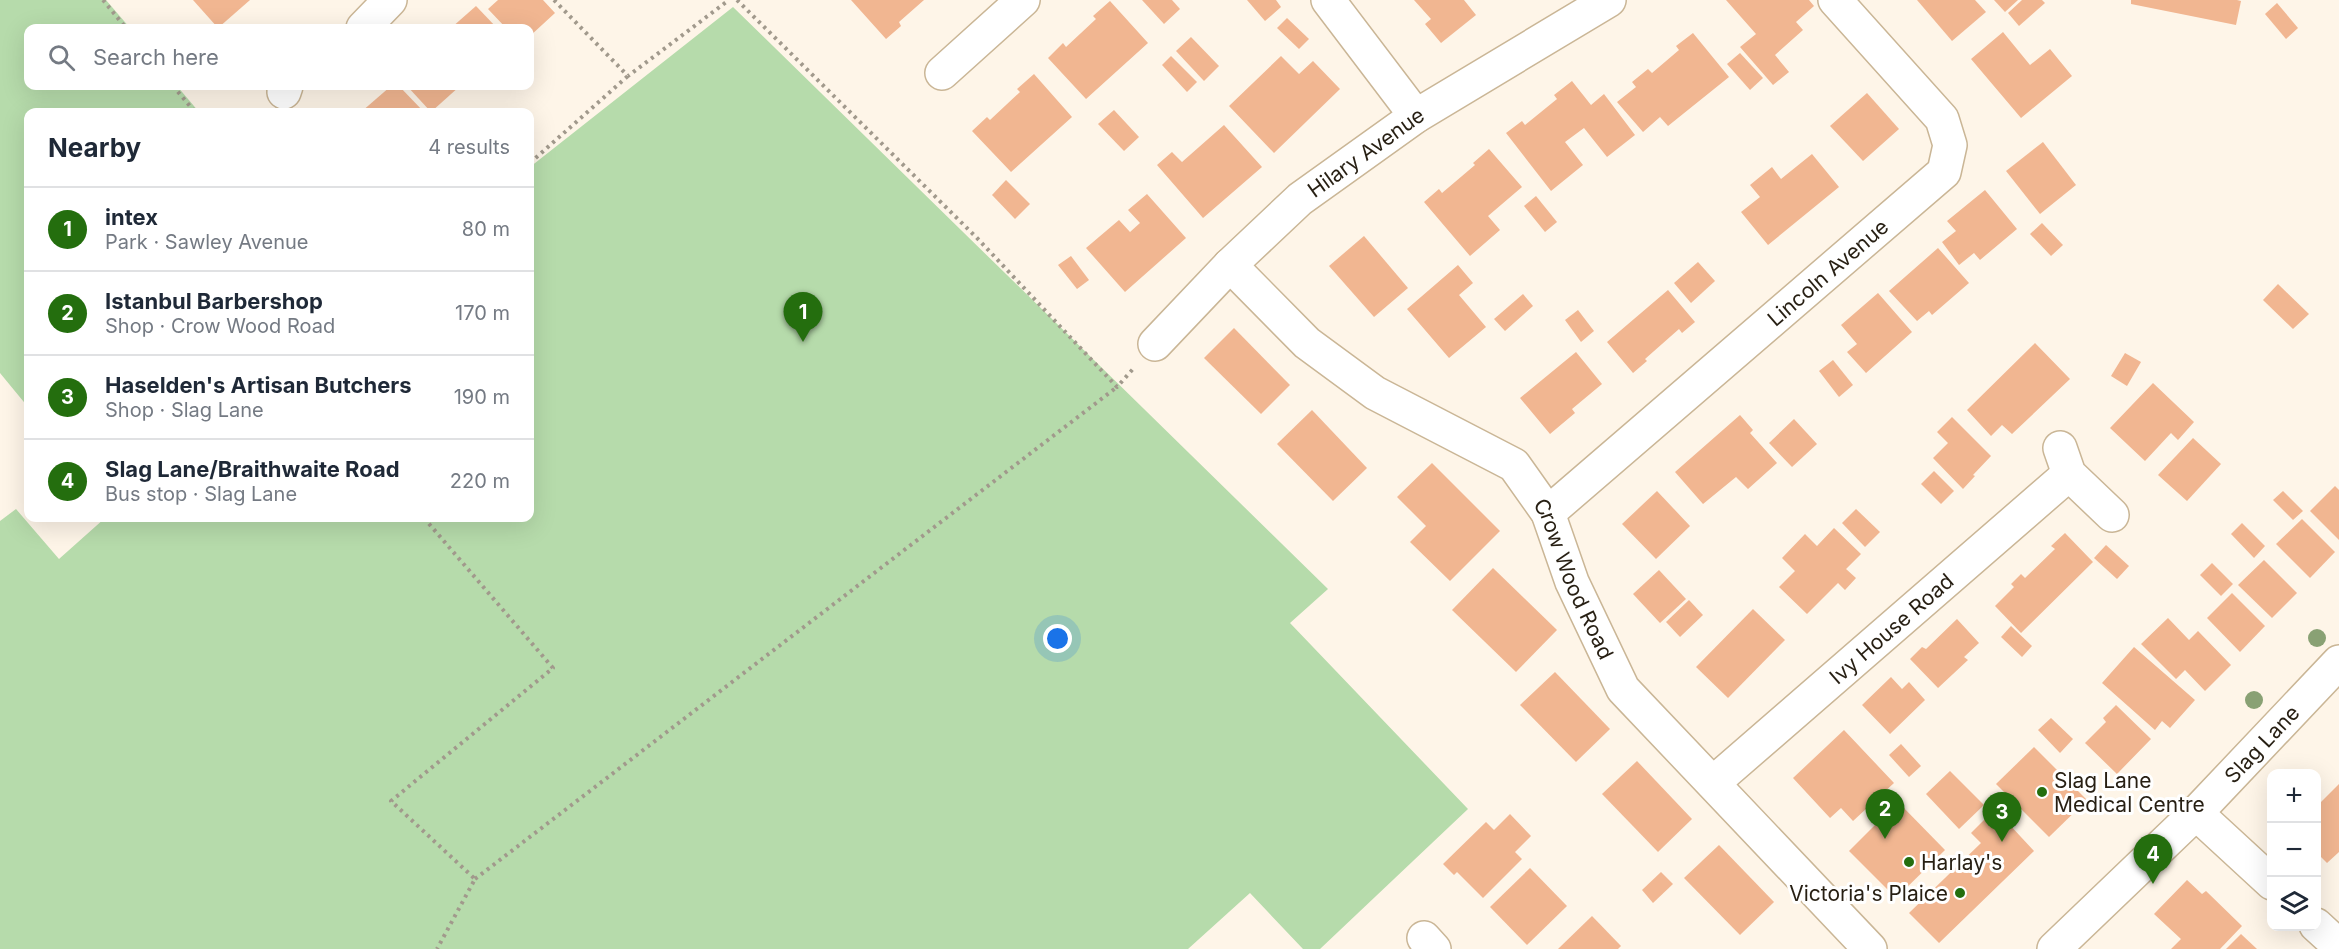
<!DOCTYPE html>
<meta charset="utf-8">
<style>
body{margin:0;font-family:Inter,sans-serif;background:#f2f2f3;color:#1f2937}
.controls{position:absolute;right:18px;bottom:18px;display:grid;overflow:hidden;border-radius:12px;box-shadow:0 6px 24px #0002}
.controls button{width:54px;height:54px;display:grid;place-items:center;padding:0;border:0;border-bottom:2px solid #e0e1e3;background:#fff;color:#1f2937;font:30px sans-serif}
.you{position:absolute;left:1058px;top:639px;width:21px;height:21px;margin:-15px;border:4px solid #fff;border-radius:50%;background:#1a73e8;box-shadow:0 0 0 9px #1a73e833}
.badge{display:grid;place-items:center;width:39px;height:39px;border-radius:50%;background:#246e0e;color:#fff;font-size:20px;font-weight:700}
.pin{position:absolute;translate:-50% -50px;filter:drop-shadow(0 2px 3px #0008)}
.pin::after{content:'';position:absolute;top:32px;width:21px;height:18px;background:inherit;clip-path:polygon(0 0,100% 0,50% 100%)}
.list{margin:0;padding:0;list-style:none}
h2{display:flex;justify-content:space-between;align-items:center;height:78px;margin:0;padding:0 24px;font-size:26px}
h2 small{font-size:20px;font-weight:400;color:#747a83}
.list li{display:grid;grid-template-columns:39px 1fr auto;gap:18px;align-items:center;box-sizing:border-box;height:84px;padding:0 24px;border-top:2px solid #e0e1e3}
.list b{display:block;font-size:22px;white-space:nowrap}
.list p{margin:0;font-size:20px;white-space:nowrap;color:#747a83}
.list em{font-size:20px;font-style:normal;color:#747a83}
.icon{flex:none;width:33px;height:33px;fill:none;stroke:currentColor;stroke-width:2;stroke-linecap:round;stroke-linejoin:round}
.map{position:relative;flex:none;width:2339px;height:949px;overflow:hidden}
.search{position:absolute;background:#fff;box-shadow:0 6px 24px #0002;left:24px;top:24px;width:510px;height:66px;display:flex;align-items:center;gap:15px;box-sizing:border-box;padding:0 21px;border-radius:12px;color:#747a83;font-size:22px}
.panel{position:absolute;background:#fff;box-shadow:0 6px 24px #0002;left:24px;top:108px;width:510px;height:414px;border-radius:12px}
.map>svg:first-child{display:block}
</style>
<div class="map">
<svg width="2339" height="949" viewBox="0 0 2339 949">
<rect width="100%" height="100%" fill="#fef5e8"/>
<g fill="#b6dbab">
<path d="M0 0H106L130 28H28V86H177L199 112H28V407L0 373Z"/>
<path d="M733 7 1328 589 1290 623 1468 809 1320 949H1303L1250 893 1188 949H0V521L16 509 59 559 105 518H530V167Z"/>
</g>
<g fill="#f1b691">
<path d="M193 0H250L218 28Z"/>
<path d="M498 0H543L555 13 530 36V28H506L488 9Z"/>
<path d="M851 0H924L899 22 901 26 886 39Z"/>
<path d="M1142 0H1172L1180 9 1164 24Z"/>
<path d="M1247 0H1276L1281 7 1265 21Z"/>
<path d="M1414 0H1464L1476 15 1441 43 1425 24 1431 19Z"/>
<path d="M1726 0H1809L1814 6 1796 22 1803 30 1775 55 1789 72 1773 85 1740 47 1756 34Z"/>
<path d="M1917 0H1975L1986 12 1952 41Z"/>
<path d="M1994 0H2018L2005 12Z"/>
<path d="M2022 0H2042L2045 3 2019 26 2008 13Z"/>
<path d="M2131 0H2237L2241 1 2236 25 2131 4Z"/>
<path d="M1110 1 1148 43 1086 99 1048 58 1063 43 1066 47 1096 19 1093 16Z"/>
<path d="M2277 3 2298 28 2286 39 2265 14Z"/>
<path d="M476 6 497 28H451Z"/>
<path d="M1287 18 1309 39 1299 49 1277 28Z"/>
<path d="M2003 32 2030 65 2050 49 2072 76 2021 118 1971 59Z"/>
<path d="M1693 33 1729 77 1668 126 1660 117 1643 132 1617 102 1636 87 1632 82 1648 69 1652 73 1679 50 1676 46Z"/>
<path d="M1191 37 1219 66 1204 81 1176 51Z"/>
<path d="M1740 53 1763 78 1750 90 1727 64Z"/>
<path d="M1171 56 1197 82 1187 92 1162 65Z"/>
<path d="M1281 56 1299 74 1313 61 1340 89 1274 153 1229 106Z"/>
<path d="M1034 74 1072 117 1011 172 972 131 987 117 990 120 1020 92 1017 89Z"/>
<path d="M1572 81 1591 105 1604 94 1635 135 1607 157 1584 128 1565 142 1583 165 1551 191 1506 133 1522 121 1525 125 1557 99 1554 95Z"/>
<path d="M391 86H399L424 112H361Z"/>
<path d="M407 86H460L431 112Z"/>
<path d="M1867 93 1899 129 1863 161 1830 126Z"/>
<path d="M1114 110 1139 137 1124 151 1098 124Z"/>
<path d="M1224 125 1262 167 1203 218 1157 165 1172 152 1182 162Z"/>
<path d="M2043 142 2076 185 2040 214 2006 171Z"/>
<path d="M1489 149 1522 187 1488 216 1500 230 1470 256 1424 202 1439 189 1442 193 1475 165 1473 163Z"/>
<path d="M1812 154 1839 187 1768 245 1741 212 1760 197 1750 185 1772 167 1781 179Z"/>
<path d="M1006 180 1030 204 1015 219 992 195Z"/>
<path d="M1985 190 2017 229 1980 260 1974 253 1959 265 1942 242 1956 231 1947 221Z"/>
<path d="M1147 194 1186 238 1125 292 1086 248 1119 220 1130 232 1140 223 1128 210Z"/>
<path d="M1536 196 1557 222 1545 232 1524 206Z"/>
<path d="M2042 223 2063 245 2051 256 2030 234Z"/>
<path d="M1364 236 1408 288 1374 317 1329 266Z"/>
<path d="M1938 248 1969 283 1932 315 1929 311 1917 321 1889 291Z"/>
<path d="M1071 256 1089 280 1077 289 1058 265Z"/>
<path d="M1698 262 1715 281 1691 303 1674 283Z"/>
<path d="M1458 265 1473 283 1459 295 1486 327 1449 358 1407 309Z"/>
<path d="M2278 284 2309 314 2293 329 2263 300Z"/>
<path d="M1668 290 1695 322 1682 333 1679 329 1645 359 1647 361 1633 373 1607 342Z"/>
<path d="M1878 293 1912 332 1866 373 1847 352 1857 344 1841 325Z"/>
<path d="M1523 294 1533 306 1505 331 1494 319Z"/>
<path d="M1578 310 1594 331 1581 342 1565 320Z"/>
<path d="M1234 328 1290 385 1261 414 1204 358Z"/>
<path d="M2035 343 2070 379 2012 434 2002 425 1991 436 1967 410Z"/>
<path d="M1576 352 1602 384 1572 409 1575 413 1550 434 1520 398Z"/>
<path d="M2125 353 2141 362 2127 386 2111 376Z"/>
<path d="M1833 360 1853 385 1839 397 1819 371Z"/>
<path d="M2153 383 2194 422 2178 440 2171 433 2145 461 2110 428Z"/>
<path d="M1312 410 1367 468 1333 501 1277 444Z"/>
<path d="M1740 415 1753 430 1750 433 1777 463 1748 489 1736 477 1703 504 1675 472Z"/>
<path d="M1952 417 1991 456 1973 475 1975 476 1963 489 1933 458 1948 443 1937 432Z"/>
<path d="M1794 419 1817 444 1792 467 1769 443Z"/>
<path d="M2193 438 2221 464 2187 501 2158 475Z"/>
<path d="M1432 463 1500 531 1450 581 1410 542 1426 526 1397 497Z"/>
<path d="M1934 471 1954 491 1941 504 1921 484Z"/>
<path d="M2335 486 2339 490V540L2310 511Z"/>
<path d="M1657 491 1690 526 1656 559 1622 524Z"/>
<path d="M2283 491 2303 511 2293 520 2273 500Z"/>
<path d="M1856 509 1880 532 1865 547 1842 523Z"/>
<path d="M2302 519 2335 552 2310 578 2276 544Z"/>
<path d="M2242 523 2265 546 2254 558 2231 534Z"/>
<path d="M1834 528 1861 554 1846 569 1856 578 1845 590 1838 583 1807 614 1779 587 1795 571 1782 558 1805 534 1817 546Z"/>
<path d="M2065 533 2093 562 2021 633 1995 606 2014 587 2011 584 2021 574 2025 578 2055 549 2051 546Z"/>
<path d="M2106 545 2129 566 2117 579 2094 558Z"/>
<path d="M2264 560 2297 593 2272 618 2238 585Z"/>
<path d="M2212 563 2233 584 2221 596 2200 575Z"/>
<path d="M1493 568 1557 630 1516 672 1452 610Z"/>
<path d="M1659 570 1686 599 1660 623 1633 594Z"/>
<path d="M2232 593 2265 626 2240 652 2207 618Z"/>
<path d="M1689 600 1703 615 1680 637 1666 622Z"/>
<path d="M1753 609 1785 640 1728 698 1696 667Z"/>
<path d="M2168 618 2189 640 2198 631 2231 665 2205 691 2185 670 2176 679 2141 644Z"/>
<path d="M1957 619 1979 643 1964 657 1968 660 1938 688 1910 659 1922 647 1926 649Z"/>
<path d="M2011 626 2032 646 2022 657 2001 637Z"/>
<path d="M2134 647 2195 700 2170 728 2162 721 2155 730 2102 683Z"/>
<path d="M1555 672 1610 729 1576 762 1520 705Z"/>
<path d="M1891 677 1902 689 1909 682 1925 700 1890 734 1862 705Z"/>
<path d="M2116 705 2151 739 2117 774 2085 743 2106 722 2103 718Z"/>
<path d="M2051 718 2073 739 2060 753 2038 730Z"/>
<path d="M1844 730 1894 783 1853 821 1841 808 1830 818 1793 778Z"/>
<path d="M1901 744 1921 766 1909 777 1889 755Z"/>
<path d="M2034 747 2087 800 2049 837 1996 784Z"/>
<path d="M1637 761 1692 819 1658 852 1602 794Z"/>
<path d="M1950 771 1984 805 1959 829 1926 794Z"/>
<path d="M2339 784V852L2327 863 2316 852V807Z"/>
<path d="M1898 802 1945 850 1896 898 1849 851Z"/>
<path d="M1995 809 2034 851 1939 943 1909 913 1981 843 1971 833Z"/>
<path d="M1510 814 1531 836 1515 852 1522 859 1483 898 1457 872 1454 875 1443 864 1486 822 1494 830Z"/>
<path d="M1719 845 1774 902 1740 935 1684 878Z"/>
<path d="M1530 868 1567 906 1527 945 1490 907Z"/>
<path d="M1661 872 1673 884 1653 903 1642 890Z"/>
<path d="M2187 880 2202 894 2206 891 2242 926 2220 949H2171L2181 939 2154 914Z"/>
<path d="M1592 916 1621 946 1618 949H1558Z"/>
<path d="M2241 934 2257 949H2226Z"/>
</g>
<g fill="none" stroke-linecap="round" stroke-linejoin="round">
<g stroke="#cab696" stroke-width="36">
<g id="minor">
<path d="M1328 0 1416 116"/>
<path d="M363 28 390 0"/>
<path d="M942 73 1023 0"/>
<path d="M284 92 286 86"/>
<path id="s1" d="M1230 265 1307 343 1375 393 1514 465 1548 513 1572 582 1623 689 1870 949"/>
<path id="s2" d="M1155 344 1230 265 1300 199 1416 116 1609 0"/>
<path d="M2060 448 2069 474 2112 515"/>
<path id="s3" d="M1548 513 1944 172 1950 145 1942 119 1835 0"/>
<path id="s4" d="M1713 783 2069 474"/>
<path d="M2196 813 2272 883"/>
<path d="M2316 925 2339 946"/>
<path d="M1424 938 1434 949"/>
<path id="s5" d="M2054 949 2196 813 2339 662"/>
</g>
</g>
<g stroke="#a1998c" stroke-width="4" stroke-dasharray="3 4.5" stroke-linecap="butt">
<path d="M103 0 126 28"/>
<path d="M554 0 628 76 729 0"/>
<path d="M737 0 978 239 1117 387 1133 369"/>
<path d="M173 86 195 112"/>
<path d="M530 163 628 76"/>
<path d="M424 518 553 668 391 801 475 879 437 949"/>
<path d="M475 879 1117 387"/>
</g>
<use href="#minor" stroke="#fff" stroke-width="33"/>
</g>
<g fill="#89a174">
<circle cx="2317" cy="638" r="9"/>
<circle cx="2254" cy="700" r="9"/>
</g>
<g fill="#246e0e" stroke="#fff" stroke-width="2">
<circle cx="2042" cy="792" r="6"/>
<circle cx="1909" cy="862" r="6"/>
<circle cx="1960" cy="893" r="6"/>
</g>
<g text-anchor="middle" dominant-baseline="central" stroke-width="6" stroke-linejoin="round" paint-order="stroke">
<g font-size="21" fill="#271f13" stroke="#fff">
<text stroke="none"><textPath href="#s2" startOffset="286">Hilary Avenue</textPath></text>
<text stroke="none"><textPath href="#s3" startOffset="369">Lincoln Avenue</textPath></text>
<text stroke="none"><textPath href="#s1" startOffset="480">Crow Wood Road</textPath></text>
<text stroke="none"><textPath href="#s4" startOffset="236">Ivy House Road</textPath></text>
<text stroke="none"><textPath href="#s5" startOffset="292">Slag Lane</textPath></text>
</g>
<g font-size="21" fill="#271f13" stroke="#fff" text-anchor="start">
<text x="2054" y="780">Slag Lane<tspan x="2054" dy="24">Medical Centre</tspan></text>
<text x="1921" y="862">Harlay's</text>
<text x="1948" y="893" text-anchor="end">Victoria's Plaice</text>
</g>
</g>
</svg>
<div class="controls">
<button>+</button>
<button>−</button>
<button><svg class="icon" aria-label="layers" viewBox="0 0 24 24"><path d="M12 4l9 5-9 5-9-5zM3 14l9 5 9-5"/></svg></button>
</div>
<div class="you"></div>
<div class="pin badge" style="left:803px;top:342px">1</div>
<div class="pin badge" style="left:1885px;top:839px">2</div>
<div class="pin badge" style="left:2002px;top:842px">3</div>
<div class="pin badge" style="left:2153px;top:884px">4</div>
<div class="search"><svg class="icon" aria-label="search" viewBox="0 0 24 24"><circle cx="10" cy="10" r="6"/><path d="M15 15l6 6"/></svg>Search here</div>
<section class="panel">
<h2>Nearby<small>4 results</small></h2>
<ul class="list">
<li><span class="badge">1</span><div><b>intex</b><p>Park · Sawley Avenue</p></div><em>80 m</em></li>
<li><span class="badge">2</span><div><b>Istanbul Barbershop</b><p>Shop · Crow Wood Road</p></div><em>170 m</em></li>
<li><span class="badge">3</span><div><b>Haselden's Artisan Butchers</b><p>Shop · Slag Lane</p></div><em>190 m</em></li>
<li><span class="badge">4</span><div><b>Slag Lane/Braithwaite Road</b><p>Bus stop · Slag Lane</p></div><em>220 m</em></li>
</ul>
</section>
</div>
